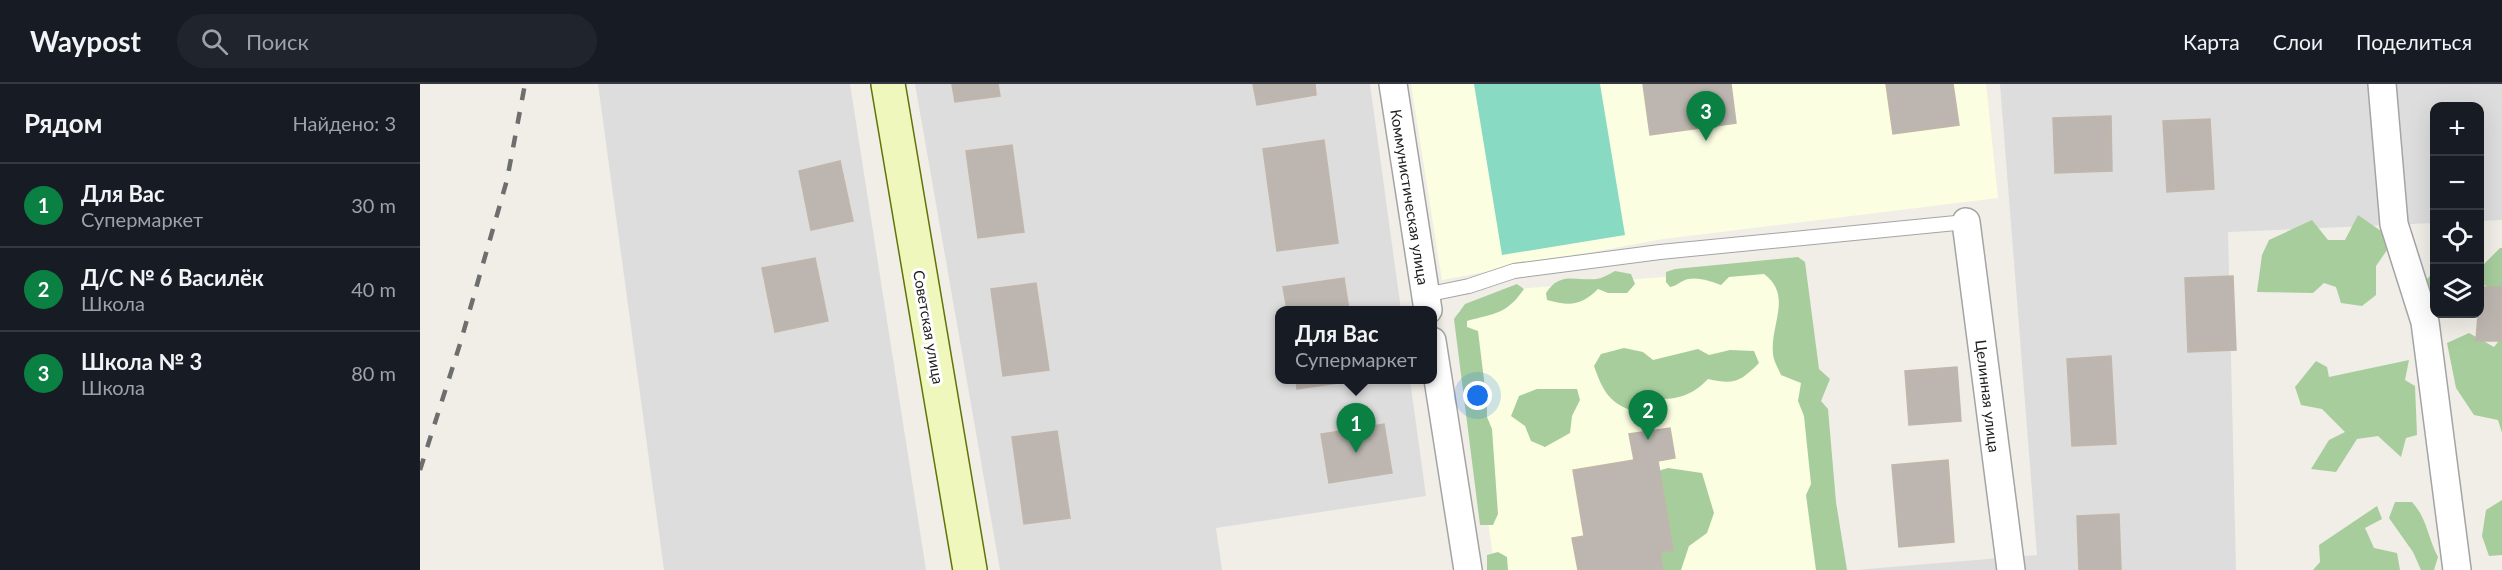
<!DOCTYPE html>
<html lang="ru">
<meta charset="utf-8">
<style>
body{margin:0;font-family:Lato,sans-serif;background:#20242c;color:#f1f3f6}
.controls{position:absolute;right:18px;top:18px;display:grid;overflow:hidden;border-radius:12px;box-shadow:0 6px 24px #0002}
.controls button{width:54px;height:54px;display:grid;place-items:center;padding:0;border:0;border-bottom:2px solid #363941;background:#171b24;color:#f1f3f6;font:30px sans-serif}
.you{position:absolute;left:1058px;top:312px;width:21px;height:21px;margin:-15px;border:4px solid #fff;border-radius:50%;background:#1a73e8;box-shadow:0 0 0 9px #1a73e833}
.badge{display:grid;place-items:center;width:39px;height:39px;border-radius:50%;background:#0b8043;color:#fff;font-size:20px;font-weight:700}
.pin{position:absolute;translate:-50% -50px;filter:drop-shadow(0 2px 3px #0008)}
.pin::after{content:'';position:absolute;top:32px;width:21px;height:18px;background:inherit;clip-path:polygon(0 0,100% 0,50% 100%)}
.popup{position:absolute;left:855px;top:222px;width:162px;height:78px;box-sizing:border-box;display:grid;place-content:center;border-radius:12px;background:#171b24;filter:drop-shadow(0 2px 4px #0005);font-size:20px;white-space:nowrap;color:#9ea1a6}
.popup b{font-size:22px;color:#f1f3f6}
.popup::after{content:'';position:absolute;left:50%;top:100%;margin-left:-12px;border:12px solid transparent;border-top-color:#171b24}
.list{margin:0;padding:0;list-style:none}
h2{display:flex;justify-content:space-between;align-items:center;height:78px;margin:0;padding:0 24px;font-size:26px}
h2 small{font-size:20px;font-weight:400;color:#9ea1a6}
.list li{display:grid;grid-template-columns:39px 1fr auto;gap:18px;align-items:center;box-sizing:border-box;height:84px;padding:0 24px;border-top:2px solid #363941}
.list b{display:block;font-size:22px;white-space:nowrap}
.list p{margin:0;font-size:20px;white-space:nowrap;color:#9ea1a6}
.list em{font-size:20px;font-style:normal;color:#9ea1a6}
.icon{flex:none;width:33px;height:33px;fill:none;stroke:currentColor;stroke-width:2;stroke-linecap:round;stroke-linejoin:round}
.map{position:relative;flex:none;width:2082px;height:486px;overflow:hidden}
header{display:flex;align-items:center;gap:36px;box-sizing:border-box;height:84px;padding:0 30px;background:#171b24;border-bottom:2px solid #363941}
header strong{font-size:28px}
nav{display:flex;gap:33px;margin-inline-start:auto;font-size:21px}
.search{width:420px;height:54px;background:#20242c;display:flex;align-items:center;gap:15px;box-sizing:border-box;padding:0 21px;border-radius:33px;color:#9ea1a6;font-size:22px}
main{display:flex}
aside{flex:1;background:#171b24}
.map>svg:first-child{display:block}
</style>
<header>
<strong>Waypost</strong>
<div class="search"><svg class="icon" aria-label="search" viewBox="0 0 24 24"><circle cx="10" cy="10" r="6"/><path d="M15 15l6 6"/></svg>Поиск</div>
<nav><a>Карта</a><a>Слои</a><a>Поделиться</a></nav>
</header>
<main>
<aside>
<h2>Рядом<small>Найдено: 3</small></h2>
<ul class="list">
<li><span class="badge">1</span><div><b>Для Вас</b><p>Супермаркет</p></div><em>30 m</em></li>
<li><span class="badge">2</span><div><b>Д/С № 6 Василёк</b><p>Школа</p></div><em>40 m</em></li>
<li><span class="badge">3</span><div><b>Школа № 3</b><p>Школа</p></div><em>80 m</em></li>
</ul>
</aside>
<div class="map">
<svg width="2082" height="486" viewBox="0 0 2082 486">
<rect width="100%" height="100%" fill="#f0eee7"/>
<g fill="#dedddd">
<path d="M178 0H430L506 486H244Z"/>
<path d="M495 0H950L981 226H860V296H990L1006 412 796 444 802 486H580Z"/>
<path d="M1580 0H2082V136L2060 137V22H2014V139L1808 148 1816 486H1435L1617 471Z"/>
</g>
<g fill="#fcfee2">
<path d="M991 0H1566L1578 114 1243 155 1022 196Z"/>
<path d="M1376 182 1416 486H1075L1038 227 1098 205Z"/>
</g>
<g fill="#a7cd9d">
<path d="M1938 131 1964 149 1967 166 1956 182V211L1942 222 1921 219 1916 203 1904 199 1893 209 1837 208 1842 171 1849 156 1892 136 1908 156H1925Z"/>
<path d="M2080 164H2082V209L2064 201 2060 210V184Z"/>
<path d="M1378 173 1385 178 1399 285 1410 295 1401 317 1408 325 1416 418 1427 486H1396L1386 411 1391 400 1384 332 1378 317 1381 299 1361 291C1358 284 1353 276 1353 269 1350 241 1373 211 1344 190L1309 193 1301 201C1290 197 1274 191 1263 197 1257 200 1256 202 1250 203L1246 198V188L1255 185Z"/>
<path d="M1195 187 1211 190 1215 200 1207 209H1188L1178 205C1161 222 1150 222 1127 216L1126 209C1140 187 1155 197 1177 195 1183 194 1189 190 1195 187Z"/>
<path d="M2014 187V223L2003 200Z"/>
<path d="M1097 200 1104 205C1086 231 1075 229 1047 237V243L1058 247 1067 320V333L1072 345 1078 430 1073 441H1060L1034 235 1045 220Z"/>
<path d="M2049 249 2074 263 2082 253V349L2078 336 2054 331 2036 304 2027 259Z"/>
<path d="M1204 264 1223 268 1233 276 1278 265 1289 271 1310 266 1334 267 1339 279C1320 298 1314 301 1288 295 1269 315 1252 316 1225 315L1216 328C1190 320 1183 308 1174 282L1181 270Z"/>
<path d="M1989 276 1985 296 1995 302 1997 351 1986 354 1981 373 1958 352 1937 355 1916 388 1891 385 1909 356 1925 348 1902 325 1881 321 1875 303 1896 277 1907 283 1909 293Z"/>
<path d="M1117 305H1157L1160 316 1152 332 1150 349 1125 363 1111 357 1105 342 1091 332 1099 312Z"/>
<path d="M1248 384 1282 389 1294 429 1287 449 1269 462 1261 486H1235L1224 391Z"/>
<path d="M2082 416V471L2069 472 2062 452 2066 426Z"/>
<path d="M1975 418H1992C2008 436 2007 452 2018 473L2014 486H2001L1993 468 1969 434Z"/>
<path d="M1957 422 1962 435 1945 444 1954 464 1977 469 1980 486H1893L1900 478 1899 461Z"/>
<path d="M1078 468 1087 473 1088 486H1067V471Z"/>
</g>
<path fill="#88dbc2" d="M1054 0H1180L1205 151 1082 171Z"/>
<g fill="#bdb6b0" stroke="#c1b6a9" stroke-width="1.5">
<path d="M532 0H578L580 12 535 18Z"/>
<path d="M833 0H895L896 11 837 21Z"/>
<path d="M1223 0H1311L1316 39 1230 51Z"/>
<path d="M1466 0H1533L1539 41 1473 50Z"/>
<path d="M1691 32 1692 87 1635 89 1633 34Z"/>
<path d="M1790 35 1794 105 1747 108 1743 37Z"/>
<path d="M904 56 918 159 857 167 843 65Z"/>
<path d="M592 61 604 148 558 154 546 67Z"/>
<path d="M420 77 433 137 391 146 379 87Z"/>
<path d="M395 174 408 237 355 248 342 184Z"/>
<path d="M1813 192 1816 266 1768 268 1765 194Z"/>
<path d="M924 194 929 226H867L863 203Z"/>
<path d="M616 199 629 286 583 292 571 205Z"/>
<path d="M2060 203H2082V257H2056Z"/>
<path d="M1691 272 1696 360 1652 362 1647 275Z"/>
<path d="M1537 283 1541 337 1489 341 1485 287Z"/>
<path d="M876 296H939L877 305Z"/>
<path d="M964 340 972 389 909 399 901 350Z"/>
<path d="M1250 344 1255 374 1238 377 1253 466 1240 468 1243 486H1158L1152 454 1164 452 1153 386 1214 376 1209 350Z"/>
<path d="M637 347 650 434 604 440 592 353Z"/>
<path d="M1528 376 1534 458 1479 463 1472 381Z"/>
<path d="M1699 430 1701 486H1659L1657 432Z"/>
</g>
<g fill="none" stroke-linecap="round" stroke-linejoin="round">
<g stroke="#a4a4a4" stroke-width="16">
<path id="lane" d="M1005 211 1049 202 1094 187 1240 168 1546 138"/>
</g>
<g stroke="#a4a4a4" stroke-width="30">
<g id="street">
<path d="M973 0 1008 226"/>
<path d="M1962 0 1974 140 2005 238 2037 486"/>
<path d="M1546 138 1591 486"/>
<path d="M1012 257 1048 486"/>
</g>
</g>
<g stroke="#607409" stroke-width="36">
<path id="secondary" d="M468 0 550 486"/>
</g>
<use href="#lane" stroke="#fff" stroke-width="14"/>
<use href="#street" stroke="#fff" stroke-width="27"/>
<use href="#secondary" stroke="#f0f7bd" stroke-width="33"/>
<path stroke="#6e6e6e" stroke-width="4.5" stroke-dasharray="12 12" stroke-linecap="butt" d="M0 386 40 260 87 96 105 0"/>
</g>
<g text-anchor="middle" dominant-baseline="central" stroke-width="6" stroke-linejoin="round" paint-order="stroke">
<g font-size="15" fill="#202020" stroke="#fff">
<text transform="translate(990 113) rotate(81)">Коммунистическая улица</text>
<text transform="translate(509 243) rotate(80)">Советская улица</text>
<text transform="translate(1568 312) rotate(83)">Целинная улица</text>
</g>
</g>
</svg>
<div class="controls">
<button>+</button>
<button>−</button>
<button><svg class="icon" aria-label="locate" viewBox="0 0 24 24"><circle cx="12" cy="12" r="6"/><path d="M12 2v4M12 18v4M2 12h4M18 12h4"/></svg></button>
<button><svg class="icon" aria-label="layers" viewBox="0 0 24 24"><path d="M12 4l9 5-9 5-9-5zM3 14l9 5 9-5"/></svg></button>
</div>
<div class="you"></div>
<div class="pin badge" style="left:936px;top:369px">1</div>
<div class="popup"><b>Для Вас</b>Супермаркет</div>
<div class="pin badge" style="left:1228px;top:356px">2</div>
<div class="pin badge" style="left:1286px;top:57px">3</div>
</div>
</main>
